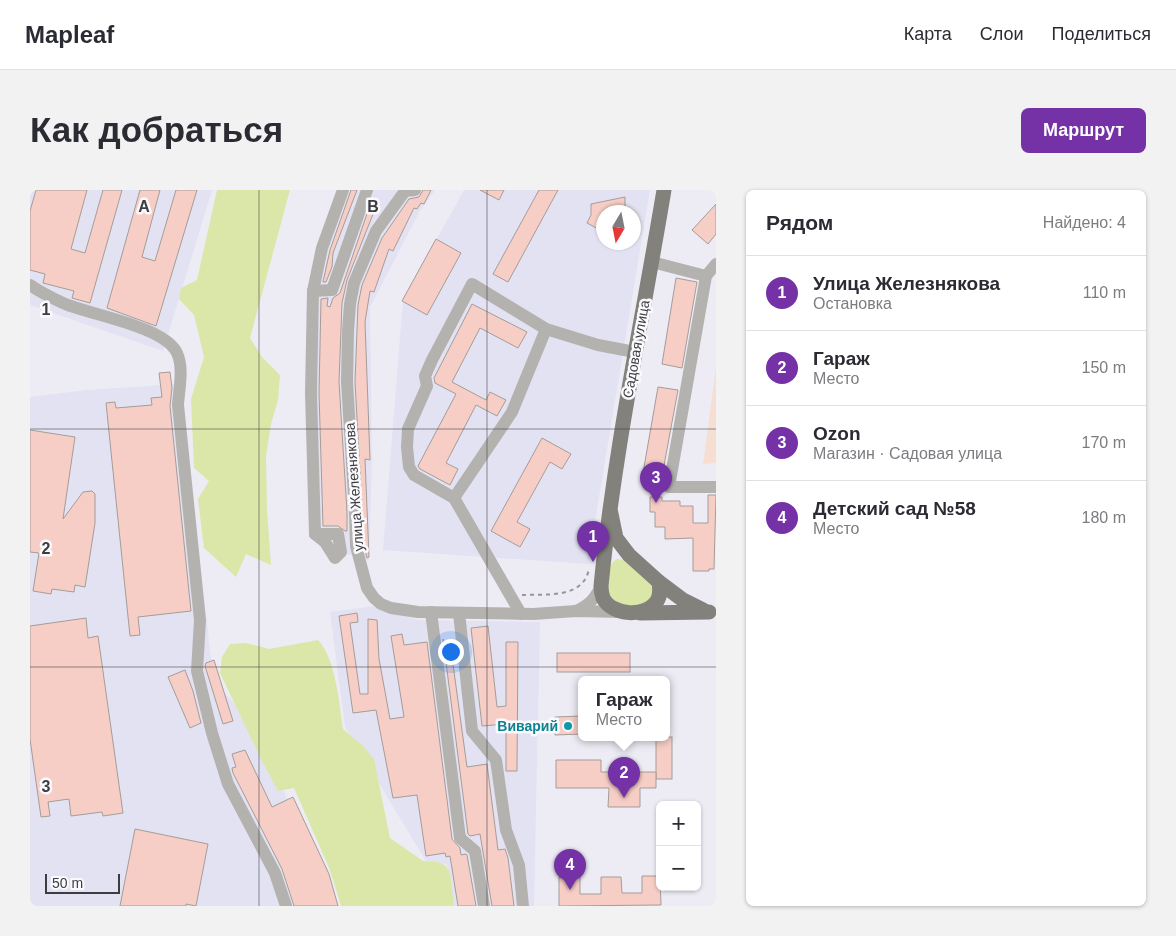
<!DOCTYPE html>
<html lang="ru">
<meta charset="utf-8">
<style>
body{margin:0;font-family:Arial,sans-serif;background:#f2f2f3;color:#2b2b33}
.controls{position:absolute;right:15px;bottom:15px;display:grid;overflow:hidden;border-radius:8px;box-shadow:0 1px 4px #0004}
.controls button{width:45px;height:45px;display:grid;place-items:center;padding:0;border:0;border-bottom:1px solid #e1e1e2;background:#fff;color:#2b2b33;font:25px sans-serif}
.compass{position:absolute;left:566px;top:15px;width:45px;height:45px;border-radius:50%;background:#fff;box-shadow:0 1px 4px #0004;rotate:190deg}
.scale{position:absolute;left:15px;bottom:12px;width:75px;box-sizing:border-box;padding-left:5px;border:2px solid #3d3d40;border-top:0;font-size:14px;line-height:18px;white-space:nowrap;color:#3d3d40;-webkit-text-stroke:4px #fafafe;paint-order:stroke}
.you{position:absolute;left:420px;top:461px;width:18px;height:18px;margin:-12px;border:4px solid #fff;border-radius:50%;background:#1a73e8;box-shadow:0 0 0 8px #1a73e833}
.badge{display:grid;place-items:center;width:32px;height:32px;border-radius:50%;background:#7432a6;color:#fff;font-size:16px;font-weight:700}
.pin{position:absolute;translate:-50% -41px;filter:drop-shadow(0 1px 2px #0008)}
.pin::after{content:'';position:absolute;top:26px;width:18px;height:15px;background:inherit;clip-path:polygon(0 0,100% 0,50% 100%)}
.popup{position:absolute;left:548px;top:486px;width:92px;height:65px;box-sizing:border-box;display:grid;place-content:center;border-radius:8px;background:#fff;filter:drop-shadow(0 1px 4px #0005);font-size:16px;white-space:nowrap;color:#7c7c81}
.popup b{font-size:19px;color:#2b2b33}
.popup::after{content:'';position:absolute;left:50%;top:100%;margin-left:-10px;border:10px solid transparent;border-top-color:#fff}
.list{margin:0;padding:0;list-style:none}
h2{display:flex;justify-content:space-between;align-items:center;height:65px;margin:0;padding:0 20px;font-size:21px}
h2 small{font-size:16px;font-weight:400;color:#7c7c81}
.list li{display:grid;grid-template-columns:32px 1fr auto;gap:15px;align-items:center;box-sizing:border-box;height:75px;padding:0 20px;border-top:1px solid #e1e1e2}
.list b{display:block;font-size:19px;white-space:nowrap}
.list p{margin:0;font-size:16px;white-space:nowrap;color:#7c7c81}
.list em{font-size:16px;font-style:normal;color:#7c7c81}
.map{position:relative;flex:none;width:686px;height:716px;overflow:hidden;border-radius:8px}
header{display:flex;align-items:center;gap:30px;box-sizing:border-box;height:70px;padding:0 25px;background:#fff;border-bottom:1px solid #e1e1e2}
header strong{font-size:24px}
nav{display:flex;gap:28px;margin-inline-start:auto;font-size:18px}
.intro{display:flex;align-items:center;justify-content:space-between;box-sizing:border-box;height:120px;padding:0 30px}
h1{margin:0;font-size:35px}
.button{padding:12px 22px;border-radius:8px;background:#7432a6;color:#fff;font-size:18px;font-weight:700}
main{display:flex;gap:30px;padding:0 30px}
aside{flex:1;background:#fff;border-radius:8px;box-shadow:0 1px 4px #0004}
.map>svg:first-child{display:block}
</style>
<header>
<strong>Mapleaf</strong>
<nav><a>Карта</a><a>Слои</a><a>Поделиться</a></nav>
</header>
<div class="intro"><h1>Как добраться</h1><a class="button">Маршрут</a></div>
<main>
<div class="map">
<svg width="686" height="716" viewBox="0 0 686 716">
<rect width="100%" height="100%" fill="#edecf5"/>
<g fill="#e2e2f2" fill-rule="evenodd">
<path d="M0 0H182L133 161 0 115Z"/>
<path d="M307 0H405L390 21 340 117 342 272 339 371 302 359 283 342 289 55Z"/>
<path d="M434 0H620L558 374 353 360 373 110ZM574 22H604V52H574Z"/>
<path d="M149 194 184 493 222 530 291 685 301 716H0V207L56 200Z"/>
<path d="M345 416 388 430 510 432 504 716H424L417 674 399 676 315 537 300 422Z"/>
</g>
<path fill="#f6ded3" d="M686 177V273L673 274Z"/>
<g fill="#dbe7a8">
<path d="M187 0H260L220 148 232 167 250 185 248 210 241 234 236 266 237 319 241 375 216 364 206 387 174 358 168 309 179 291 164 278 161 209 174 167 164 125 149 109 151 98 167 90Z"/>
<path d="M587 369 596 370 624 395V402L617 413C600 416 592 420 578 405 578 392 574 377 587 369Z"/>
<path d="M288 450C306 469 309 513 313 539L333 556 344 569 360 648 393 671 408 672 416 676 420 683 424 716H311L300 680 264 598 248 601 232 571 190 483 192 467 200 454 216 453 239 459Z"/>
</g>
<g fill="#f6cec5" stroke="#a59c99">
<path d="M6 0H57L41 59 55 63 73 0H92L60 113 42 108 44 101 13 93 15 84 0 80V21Z"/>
<path d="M110 0H130L112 67 125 71 146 0H167L126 136 77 118Z"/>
<path d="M321 0H327L303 63 302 77 296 92H293L300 60Z"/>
<path d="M393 0H401L394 14 391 13 387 19 384 18 363 61 359 59 344 102 340 101 335 132 340 270 335 269 339 367 337 368 334 355 325 192 328 115 332 95 352 48 379 9 389 7Z"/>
<path d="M450 0H474L469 10Z"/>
<path d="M509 0H528L478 92 463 84Z"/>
<path d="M595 7V22H574V42L557 33 561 25V14Z"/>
<path d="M341 12 347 14 317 90 312 113 309 192 317 322V341H315L308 336H293L289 203 291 109 298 108 297 116 300 117 303 108 310 103Z"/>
<path d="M686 14V44L678 54 662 40Z"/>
<path d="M406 49 431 63 397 125 372 111Z"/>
<path d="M646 88 667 92 652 178 632 174Z"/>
<path d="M442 114 497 142 488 158 450 138 422 192 456 210 460 202 476 210 467 226 446 215 416 273 428 279 420 295 390 279 388 276 426 204 405 193 404 188Z"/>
<path d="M140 182 142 198 140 216 161 421 108 427 110 445 100 446 76 213 85 212 86 218 122 215 121 208 132 207 129 183Z"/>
<path d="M628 197 648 200 632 286 613 283Z"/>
<path d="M0 240 45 247 33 329 53 302 62 301 65 304V333L55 397 45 395 44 402 22 399 21 404 3 401 9 363 0 362Z"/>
<path d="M512 248 541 264 532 279 520 272 487 332 500 339 490 357 461 341Z"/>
<path d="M678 305H686L684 379H679V381H663V348L635 349V337H625V322H620V307H632V311H650V316H663V333H678Z"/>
<path d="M327 423 328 432 320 433 330 504H338V429L347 430 349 469 360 529 374 527 361 446 372 444 374 455 397 452 422 649 430 658 431 665 436 664 437 665 446 716H428L420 666 416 667 415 663 396 666 387 605 363 608 346 520 323 523 309 426Z"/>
<path d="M56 428 58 448 68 446 93 623 73 626 72 622 41 626 39 609 18 612 20 626 11 627 0 549V436Z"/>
<path d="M458 436 467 517 476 516V452H488L487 581H476V534L452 536 441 438Z"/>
<path d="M413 449 415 468 422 467 437 577 457 574 468 660 475 659 478 668 484 716H462L450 644 440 646 438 644Z"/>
<rect x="527" y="463" width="73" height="19"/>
<path d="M184 470 203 531 193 534 175 476 176 473Z"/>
<path d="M155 480 163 501 171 533 160 538 138 487Z"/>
<path d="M552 526V544L525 545V527Z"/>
<rect x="626" y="547" width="16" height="42"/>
<path d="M215 560 242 617 263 607 299 684 308 716H264L252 679 203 583 202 578 206 577 202 564Z"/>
<path d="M526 570H571V582H626V598H610V617H578L579 598H526Z"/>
<path d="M105 639 178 654 166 716 156 714V716H90Z"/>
<path d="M612 686H630L631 715 529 716V687H550V704H571V687H591L592 703H612Z"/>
</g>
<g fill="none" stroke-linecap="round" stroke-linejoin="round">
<path stroke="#95959b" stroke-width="2" stroke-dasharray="4 4" stroke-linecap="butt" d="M492 405C516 404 553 409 559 379"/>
<g stroke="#b4b2af" stroke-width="12">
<path d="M385 0 375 1 346 41 324 93 320 114 318 141 317 192 325 322 326 356 337 398 344 408 351 414 361 418 388 422 503 424 546 421 592 422"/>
<path d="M622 72 676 86"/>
<path d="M686 74 676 86 639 297H686"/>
<path d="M0 95C10 102 22 108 33 113 60 125 134 136 147 163 154 178 149 199 148 215L170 430 167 481 182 543 198 594 245 683 256 716"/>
<path d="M283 101 302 100 337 0"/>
<path d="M424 308 384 285 379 277 377 257 378 239 397 196 395 186 402 170 442 94 516 139 568 155 605 162"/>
<path d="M285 344 281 203 283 101 292 58 313 0"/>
<path d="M285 344H308L311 362 305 368 295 352Z"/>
<path d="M546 421C559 415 565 409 571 396"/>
<path d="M401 422 430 648 445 661 454 716"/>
<path d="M429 423 442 541 466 570 476 640 489 675 493 716"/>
<path d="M491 424 424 308 482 222 516 139"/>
</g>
<g stroke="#83817b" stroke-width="15">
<path d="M580 319 586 348 599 365 629 392C630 399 631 405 627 411 616 428 582 426 573 408 572 405 571 400 571 396 584 263 612 132 634 0"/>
<path d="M629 392 653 410 673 420"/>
<path d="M610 423 679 422"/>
</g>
</g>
<path fill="none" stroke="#3d3d40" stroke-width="1" stroke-opacity="0.55" d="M229 0V716M457 0V716M0 239H686M0 477H686"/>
<circle fill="#0f9aa8" stroke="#fafafe" stroke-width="2" cx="538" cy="536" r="5"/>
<g text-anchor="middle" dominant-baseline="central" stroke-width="5" stroke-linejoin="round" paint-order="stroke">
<g font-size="14" fill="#3d3d40" stroke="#fafafe">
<text transform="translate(606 159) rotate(-80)">Садовая улица</text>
<text transform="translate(324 297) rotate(-94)">улица Железнякова</text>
</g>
<g font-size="14" font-weight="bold" fill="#0d838f" stroke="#fafafe" text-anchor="end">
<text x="528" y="536">Виварий</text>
</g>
</g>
<g font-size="16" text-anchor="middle" font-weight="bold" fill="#3d3d40" stroke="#fafafe" stroke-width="5" stroke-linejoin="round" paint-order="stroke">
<text x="114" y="22">A</text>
<text x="343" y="22">B</text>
<text x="16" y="125">1</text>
<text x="16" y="364">2</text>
<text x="16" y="602">3</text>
</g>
</svg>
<div class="controls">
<button>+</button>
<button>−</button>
</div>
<svg class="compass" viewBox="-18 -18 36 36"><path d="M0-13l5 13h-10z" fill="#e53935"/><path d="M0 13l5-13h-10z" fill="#7c7c81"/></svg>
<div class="scale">50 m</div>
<div class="you"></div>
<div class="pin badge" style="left:563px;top:372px">1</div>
<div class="pin badge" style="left:594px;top:608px">2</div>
<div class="popup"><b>Гараж</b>Место</div>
<div class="pin badge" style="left:626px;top:313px">3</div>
<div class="pin badge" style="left:540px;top:700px">4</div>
</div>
<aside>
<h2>Рядом<small>Найдено: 4</small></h2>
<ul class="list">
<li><span class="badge">1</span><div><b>Улица Железнякова</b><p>Остановка</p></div><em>110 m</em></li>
<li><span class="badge">2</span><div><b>Гараж</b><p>Место</p></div><em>150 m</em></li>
<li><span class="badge">3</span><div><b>Ozon</b><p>Магазин · Садовая улица</p></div><em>170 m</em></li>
<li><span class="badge">4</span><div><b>Детский сад №58</b><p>Место</p></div><em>180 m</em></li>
</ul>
</aside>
</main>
